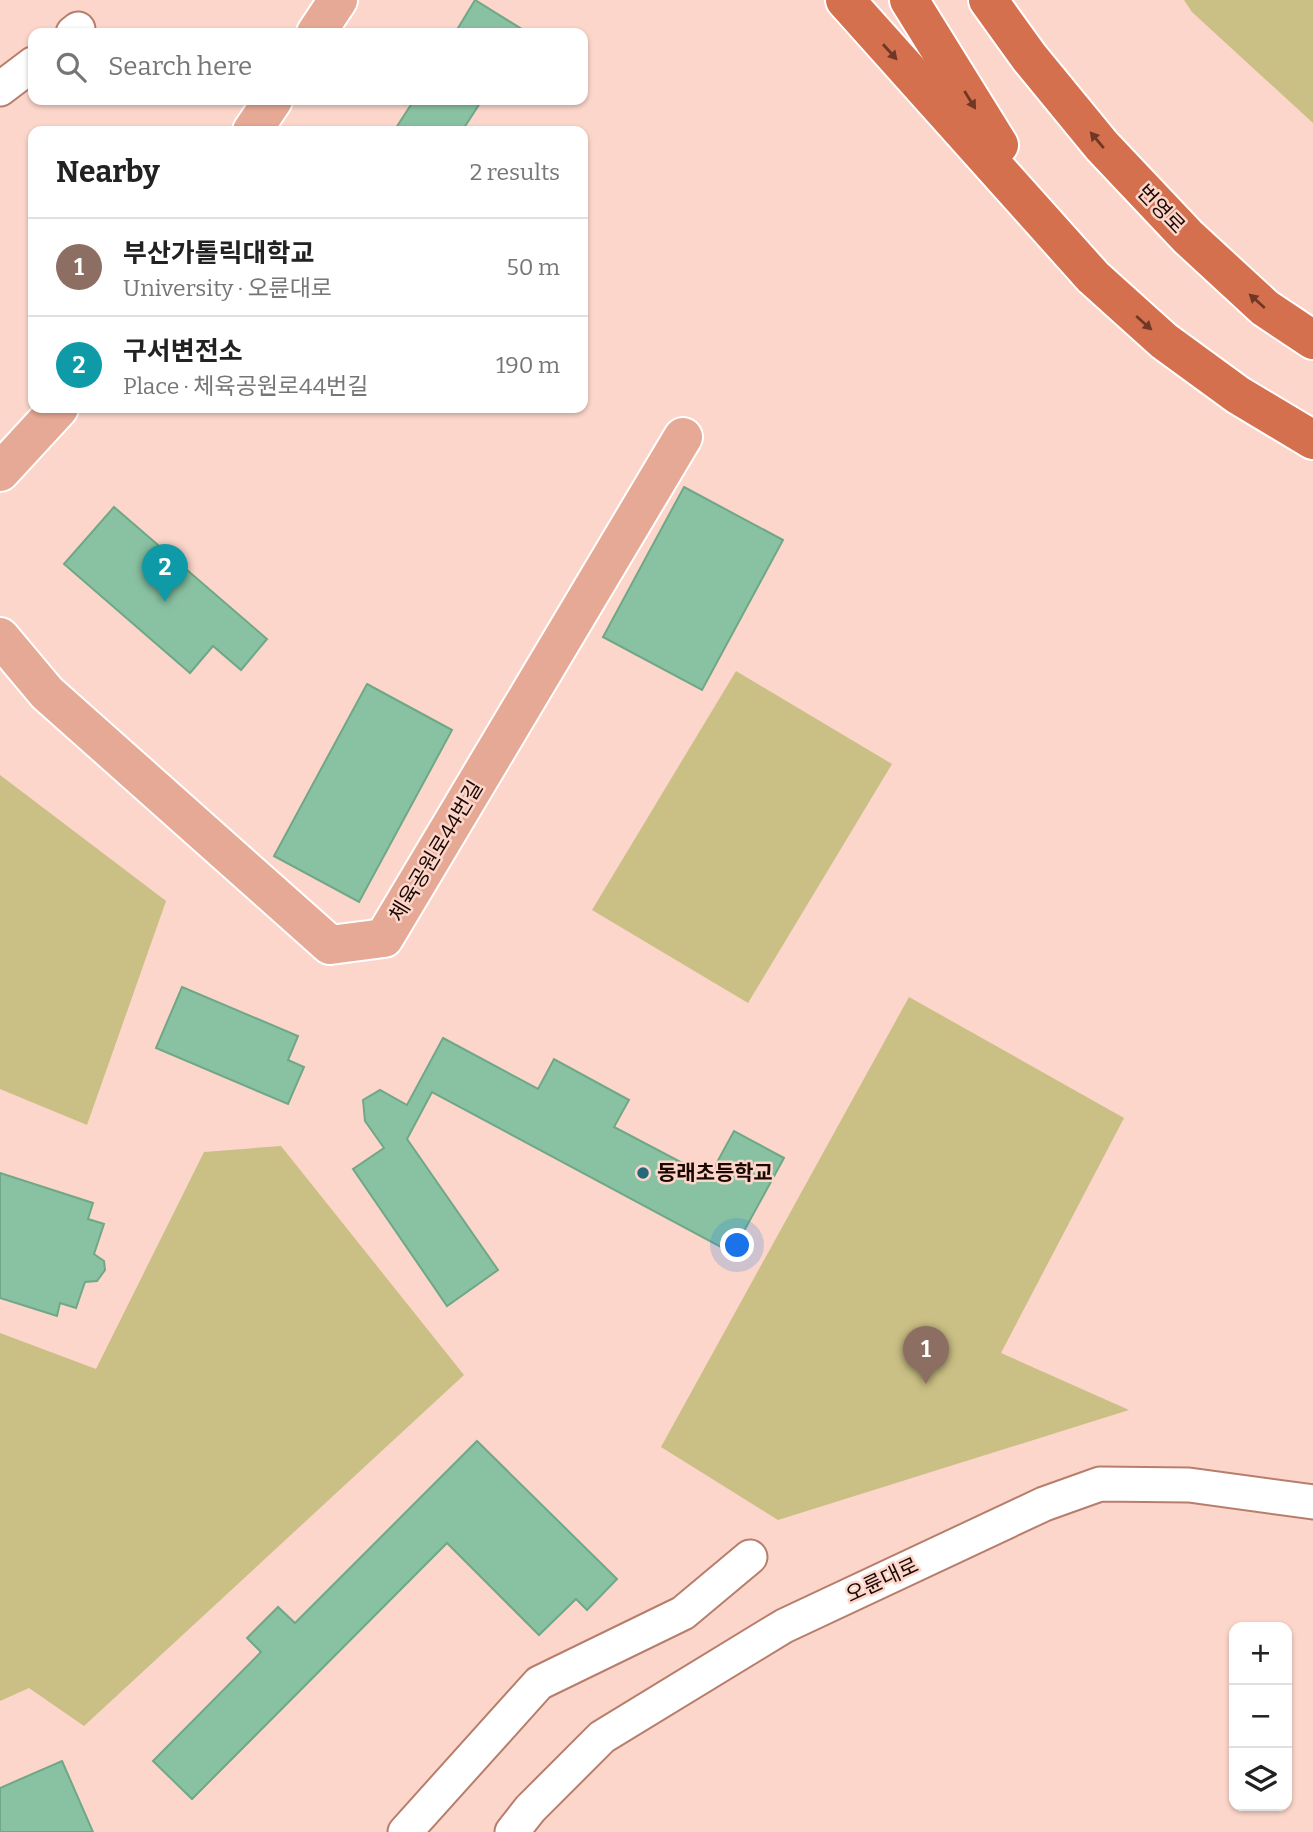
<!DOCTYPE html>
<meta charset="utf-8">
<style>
body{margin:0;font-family:Bitter,"Noto Sans KR",serif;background:#f2f2f2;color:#222}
.controls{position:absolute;right:21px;bottom:21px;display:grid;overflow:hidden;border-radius:14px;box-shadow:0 2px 5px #0004}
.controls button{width:63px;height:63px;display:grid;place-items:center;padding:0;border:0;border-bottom:2px solid #e0e0e0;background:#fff;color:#222;font:35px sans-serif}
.you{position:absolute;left:738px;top:1246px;width:24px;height:24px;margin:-18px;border:5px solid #fff;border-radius:50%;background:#1a73e8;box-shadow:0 0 0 10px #1a73e833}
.badge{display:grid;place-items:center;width:46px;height:46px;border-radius:50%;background:#246879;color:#fff;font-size:23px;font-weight:700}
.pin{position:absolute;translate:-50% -58px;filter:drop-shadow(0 2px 4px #0008)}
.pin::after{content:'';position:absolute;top:37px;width:24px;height:21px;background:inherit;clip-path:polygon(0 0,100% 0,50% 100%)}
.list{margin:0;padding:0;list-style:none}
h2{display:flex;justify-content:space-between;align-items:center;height:91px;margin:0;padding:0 28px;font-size:30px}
h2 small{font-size:23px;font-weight:400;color:#767676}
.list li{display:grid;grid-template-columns:46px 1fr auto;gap:21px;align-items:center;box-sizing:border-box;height:98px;padding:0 28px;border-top:2px solid #e0e0e0}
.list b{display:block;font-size:26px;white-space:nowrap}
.list p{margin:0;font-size:23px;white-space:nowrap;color:#767676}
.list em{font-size:23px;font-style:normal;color:#767676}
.icon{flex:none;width:38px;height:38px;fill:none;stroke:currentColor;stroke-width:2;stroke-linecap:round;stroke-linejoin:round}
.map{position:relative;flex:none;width:1313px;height:1832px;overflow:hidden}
.search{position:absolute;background:#fff;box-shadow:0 2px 5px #0004;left:28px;top:28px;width:560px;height:77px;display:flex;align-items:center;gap:18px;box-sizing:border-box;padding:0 24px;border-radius:14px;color:#767676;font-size:26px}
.panel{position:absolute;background:#fff;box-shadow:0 2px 5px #0004;left:28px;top:126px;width:560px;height:287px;border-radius:14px}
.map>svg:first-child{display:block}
</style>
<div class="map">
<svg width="1313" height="1832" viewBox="0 0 1313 1832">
<rect width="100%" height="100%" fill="#fcd6ca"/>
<g fill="#cabf85">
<path d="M1184 0H1313V123L1192 12Z"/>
<path d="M736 671 892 764 748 1003 592 910Z"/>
<path d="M0 775 166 901 87 1125 0 1089Z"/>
<path d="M909 997 1124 1118 1001 1353 1129 1410 778 1520 661 1447Z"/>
<path d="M281 1146 464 1375 84 1726 29 1688 0 1701V1333L96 1369 204 1152Z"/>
</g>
<g fill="#89c2a2" stroke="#6fa787" stroke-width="2">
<path d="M475 0 525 31 523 33H455Z"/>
<path d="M414 100H482L462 131H394Z"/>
<path d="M684 487 783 540 702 690 603 637Z"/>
<path d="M114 507 267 639 241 670 213 646 190 673 64 564Z"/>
<path d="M367 684 452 730 359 902 274 856Z"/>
<path d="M182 987 298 1036 288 1060 304 1067 288 1104 156 1048Z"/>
<path d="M443 1038 538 1089 554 1059 629 1100 614 1127 709 1177 734 1131 784 1158 732 1253 432 1092 407 1139 498 1270 447 1306 353 1169 384 1148 365 1121 363 1100 380 1090 407 1105Z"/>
<path d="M0 1173 93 1203 88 1219 104 1224 94 1254 104 1261 105 1270 97 1281 85 1282 76 1308 60 1303 57 1316 0 1298Z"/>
<path d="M477 1441 617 1579 587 1610 576 1599 539 1635 447 1543 192 1799 153 1761 261 1652 247 1638 278 1607 295 1623Z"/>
<path d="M62 1761 93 1832H0V1788Z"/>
</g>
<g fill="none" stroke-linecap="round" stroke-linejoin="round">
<g stroke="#b77e6c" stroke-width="37">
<g id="minor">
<path d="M73 33 78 29"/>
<path d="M0 89 33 64"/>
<path d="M405 1832 539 1683 683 1613 750 1557"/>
<path d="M512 1832 530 1809 602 1737 784 1626 1044 1504 1100 1484 1189 1485 1313 1502"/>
</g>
</g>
<g stroke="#fff" stroke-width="42">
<g id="major">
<path d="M316 33 338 0"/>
<path d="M252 131 273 100"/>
<path d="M0 472 59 408"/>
<path d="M0 637 47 693 330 945 384 938 683 437"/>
</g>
</g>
<g stroke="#fff" stroke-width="42">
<g id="highway">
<path d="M845 0 1093 277 1164 341 1238 395 1313 440"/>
<path d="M909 0 999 145"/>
<path d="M988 0 1029 57 1102 146 1188 237 1265 308 1313 340"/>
</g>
</g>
<use href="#minor" stroke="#fff" stroke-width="33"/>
<use href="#major" stroke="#e6a995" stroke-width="38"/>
<use href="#highway" stroke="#d5704e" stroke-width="38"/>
</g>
<defs><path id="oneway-solid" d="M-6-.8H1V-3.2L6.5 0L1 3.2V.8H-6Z" transform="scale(1.75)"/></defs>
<g fill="#6f3725">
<use href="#oneway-solid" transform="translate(890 52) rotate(48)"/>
<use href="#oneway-solid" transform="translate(970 100) rotate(58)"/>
<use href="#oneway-solid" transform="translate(1097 140) rotate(-130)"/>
<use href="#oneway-solid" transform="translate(1257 301) rotate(-138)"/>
<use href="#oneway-solid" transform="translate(1144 323) rotate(42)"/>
</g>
<circle fill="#246879" stroke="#fcd6ca" stroke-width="2.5" cx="643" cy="1173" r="7"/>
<g text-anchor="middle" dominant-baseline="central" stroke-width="5" stroke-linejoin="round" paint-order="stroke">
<g font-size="21" fill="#1c0803" stroke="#fcd6ca">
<text transform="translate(1161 209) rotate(46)">번영로</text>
<text transform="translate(436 851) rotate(-59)">체육공원로44번길</text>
<text transform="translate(882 1580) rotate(-25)">오륜대로</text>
</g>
<g font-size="21" font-weight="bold" fill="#1c0803" stroke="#fcd6ca" text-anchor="start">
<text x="657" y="1173">동래초등학교</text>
</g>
</g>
</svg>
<div class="controls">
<button>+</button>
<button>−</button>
<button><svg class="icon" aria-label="layers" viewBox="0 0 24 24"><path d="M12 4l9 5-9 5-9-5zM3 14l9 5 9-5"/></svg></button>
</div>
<div class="you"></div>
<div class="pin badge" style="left:926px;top:1384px;background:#8d6e63">1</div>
<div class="pin badge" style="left:165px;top:602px;background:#0f9aa8">2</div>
<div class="search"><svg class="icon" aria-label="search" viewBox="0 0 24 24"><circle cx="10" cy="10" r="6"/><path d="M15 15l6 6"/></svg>Search here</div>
<section class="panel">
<h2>Nearby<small>2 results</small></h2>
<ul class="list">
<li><span class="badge" style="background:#8d6e63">1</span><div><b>부산가톨릭대학교</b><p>University · 오륜대로</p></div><em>50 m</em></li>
<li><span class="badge" style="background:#0f9aa8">2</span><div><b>구서변전소</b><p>Place · 체육공원로44번길</p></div><em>190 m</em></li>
</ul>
</section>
</div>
